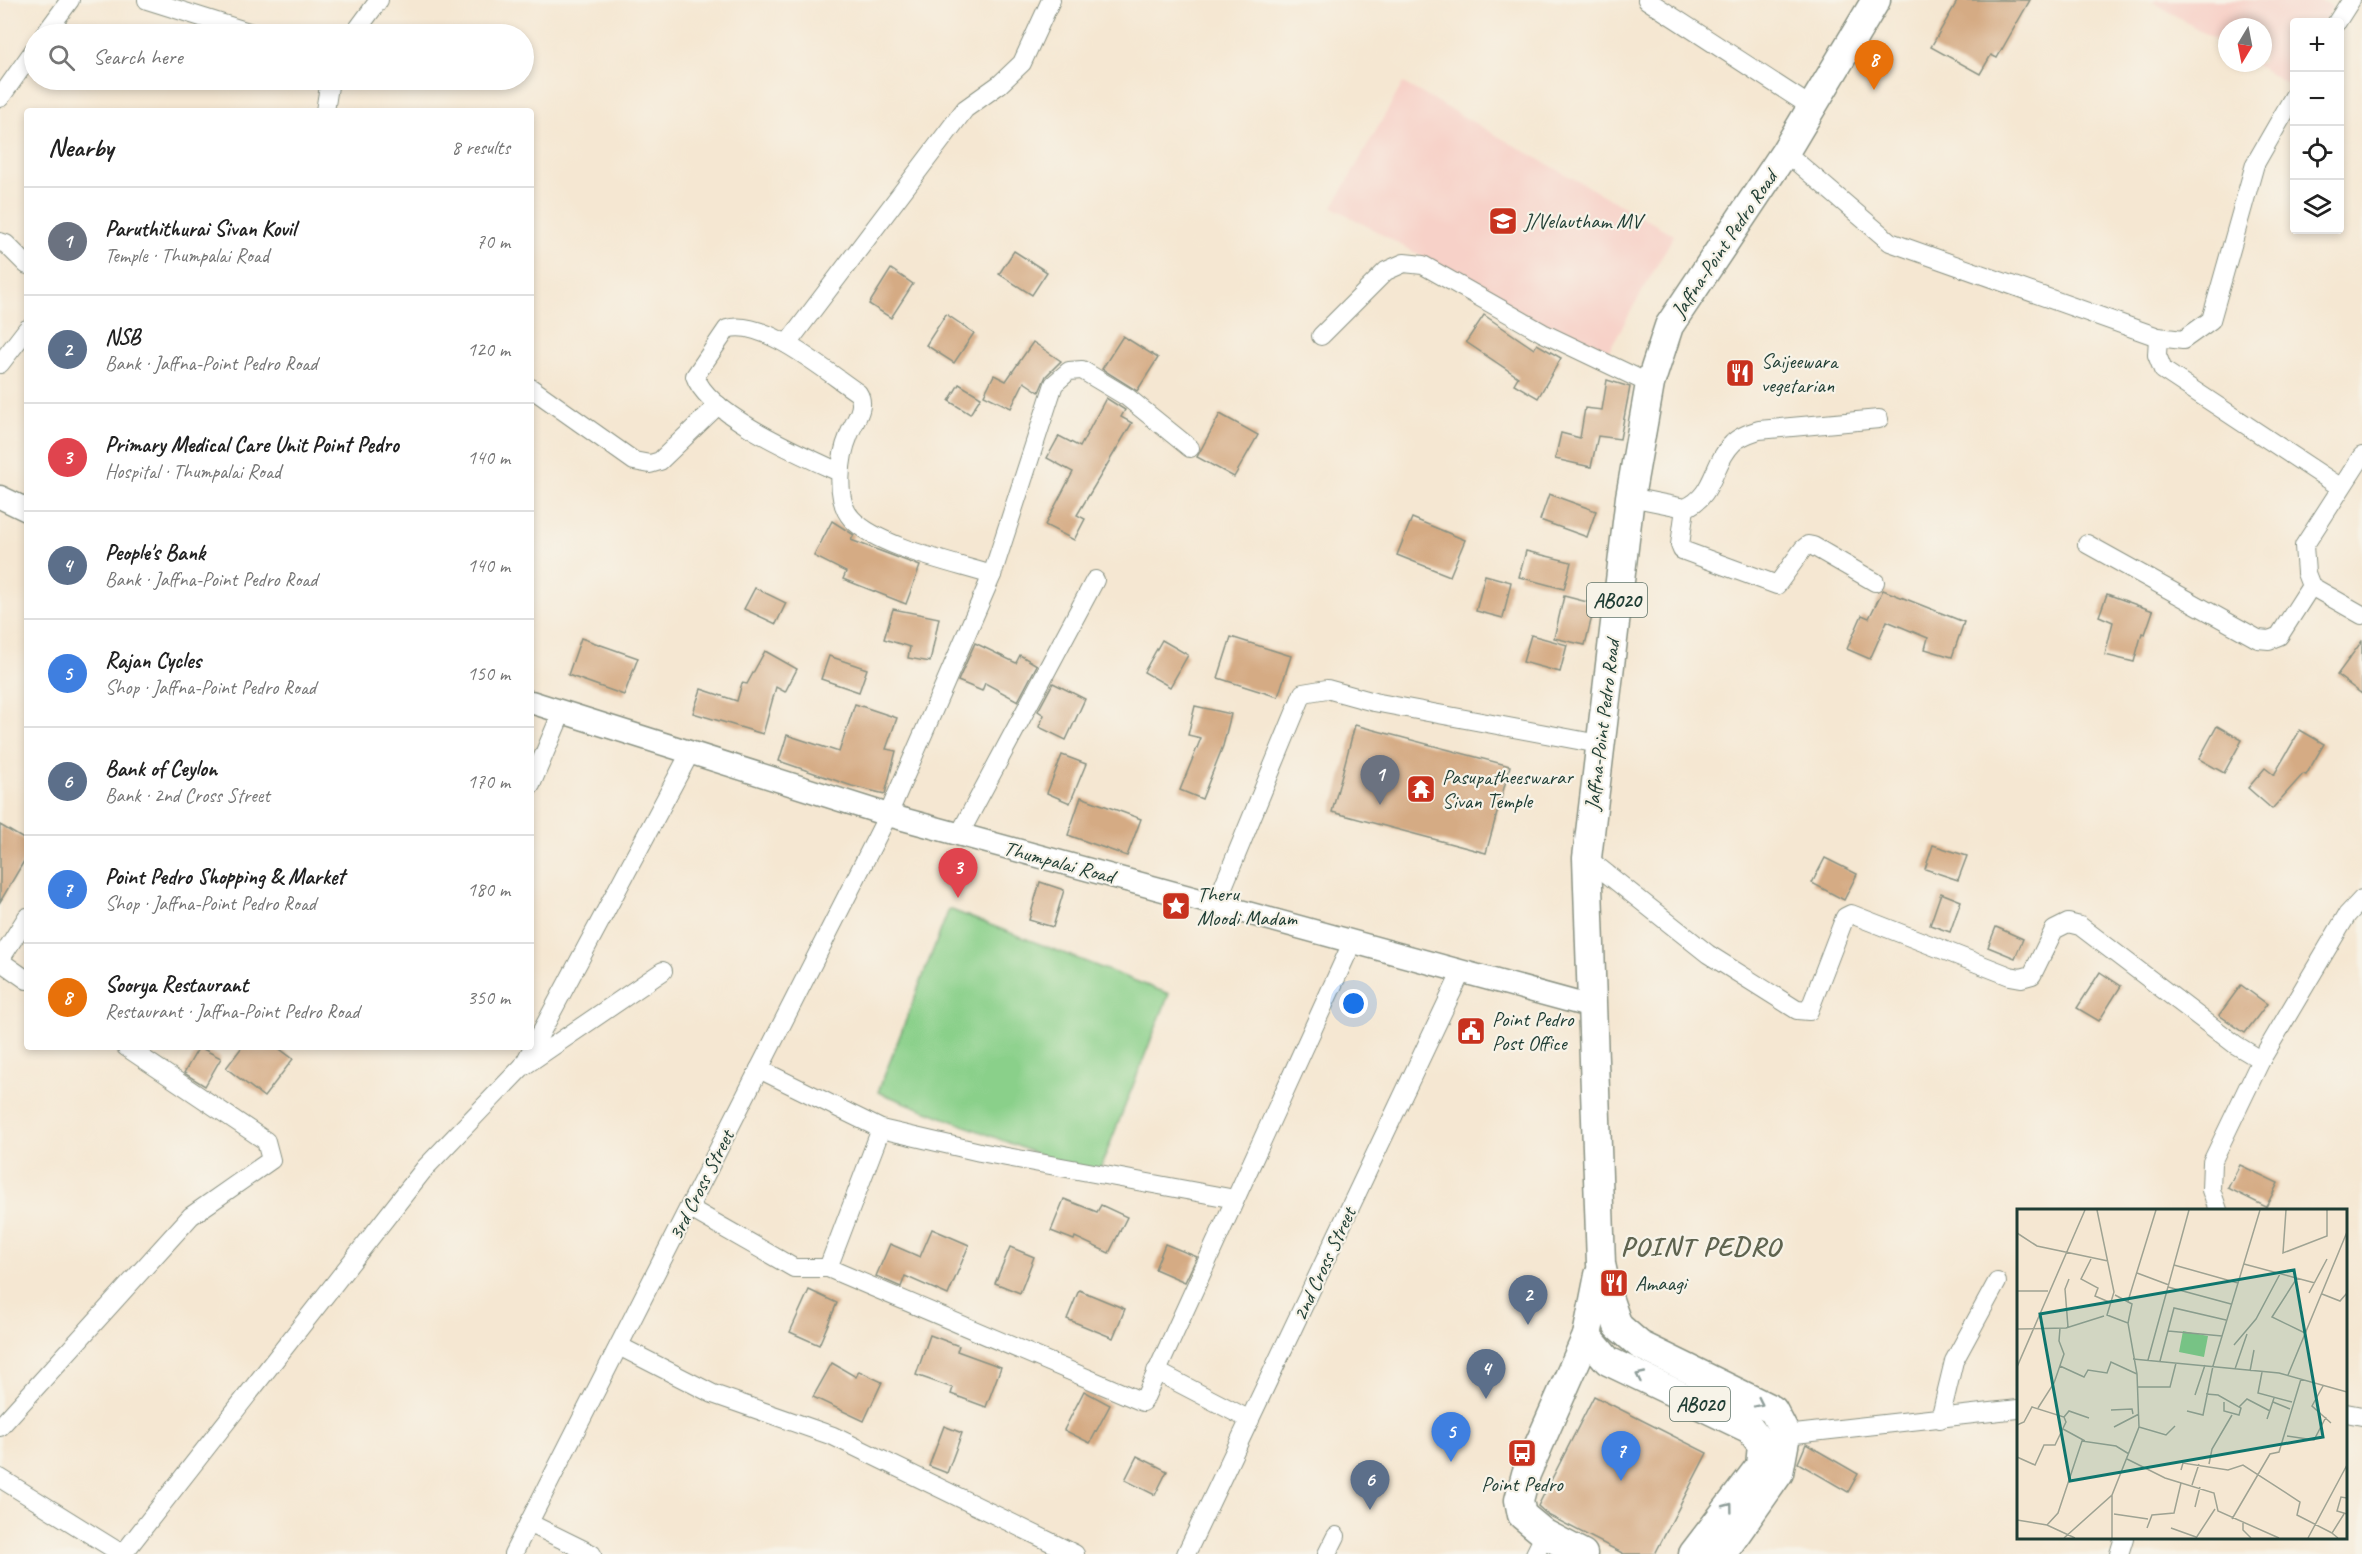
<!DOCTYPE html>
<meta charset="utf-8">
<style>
body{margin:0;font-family:Caveat,sans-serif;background:#f2f2f2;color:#222}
.controls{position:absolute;right:18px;top:18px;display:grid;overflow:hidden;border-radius:6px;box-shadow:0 3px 9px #0003}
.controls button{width:54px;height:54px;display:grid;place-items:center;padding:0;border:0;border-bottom:2px solid #e0e0e0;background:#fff;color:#222;font:30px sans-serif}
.compass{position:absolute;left:2218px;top:18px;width:54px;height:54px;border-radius:50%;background:#fff;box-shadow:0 3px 9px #0003;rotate:190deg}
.you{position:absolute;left:1354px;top:1004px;width:21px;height:21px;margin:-15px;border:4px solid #fff;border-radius:50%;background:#1a73e8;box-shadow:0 0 0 9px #1a73e833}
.badge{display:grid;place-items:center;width:39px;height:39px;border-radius:50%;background:#ea580c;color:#fff;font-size:20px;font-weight:700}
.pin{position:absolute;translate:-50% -50px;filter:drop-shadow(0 2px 3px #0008)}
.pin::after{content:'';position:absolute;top:32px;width:21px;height:18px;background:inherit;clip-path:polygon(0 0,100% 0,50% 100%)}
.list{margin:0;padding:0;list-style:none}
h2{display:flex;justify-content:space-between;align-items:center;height:78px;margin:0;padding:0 24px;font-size:26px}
h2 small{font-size:20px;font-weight:400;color:#767676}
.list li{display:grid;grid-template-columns:39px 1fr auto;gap:18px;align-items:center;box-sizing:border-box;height:108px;padding:0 24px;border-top:2px solid #e0e0e0}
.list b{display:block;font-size:22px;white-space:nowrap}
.list p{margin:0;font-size:20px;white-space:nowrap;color:#767676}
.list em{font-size:20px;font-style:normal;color:#767676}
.icon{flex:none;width:33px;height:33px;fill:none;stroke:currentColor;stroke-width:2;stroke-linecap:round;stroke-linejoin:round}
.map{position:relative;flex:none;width:2362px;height:1554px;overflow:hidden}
.search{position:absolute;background:#fff;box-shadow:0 3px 9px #0003;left:24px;top:24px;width:510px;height:66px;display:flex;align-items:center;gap:15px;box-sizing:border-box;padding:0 21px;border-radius:33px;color:#767676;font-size:22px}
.panel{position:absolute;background:#fff;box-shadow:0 3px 9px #0003;left:24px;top:108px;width:510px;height:942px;border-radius:6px}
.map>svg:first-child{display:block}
</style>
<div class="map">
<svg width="2362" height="1554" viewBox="0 0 2362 1554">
<rect width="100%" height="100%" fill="#f7f3e8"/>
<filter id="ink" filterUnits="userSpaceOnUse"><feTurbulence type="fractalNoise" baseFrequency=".0167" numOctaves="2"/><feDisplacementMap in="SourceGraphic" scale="12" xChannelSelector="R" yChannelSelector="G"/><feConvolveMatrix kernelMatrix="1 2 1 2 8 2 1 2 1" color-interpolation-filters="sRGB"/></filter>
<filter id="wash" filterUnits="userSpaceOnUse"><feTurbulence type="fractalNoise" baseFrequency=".008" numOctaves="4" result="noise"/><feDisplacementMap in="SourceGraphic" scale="24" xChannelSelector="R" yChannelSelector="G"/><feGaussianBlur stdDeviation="1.35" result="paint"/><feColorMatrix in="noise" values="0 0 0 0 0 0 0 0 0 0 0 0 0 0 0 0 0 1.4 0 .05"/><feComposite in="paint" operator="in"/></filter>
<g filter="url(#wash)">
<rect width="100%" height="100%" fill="#f5e7d2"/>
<g fill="#f7d1c8">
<path d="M2150 0H2320L2332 7 2325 22H2294V88L2253 63H2263V27H2227V47Z"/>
<path d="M1403 83 1674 235 1604 359 1333 207Z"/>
</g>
<path fill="#8ad08a" stroke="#54865f" stroke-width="1.5" d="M949 909 1169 994 1097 1177 878 1092Z"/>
<g id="blocks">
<g fill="#d5ab84">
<path d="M1958 0H2030L1997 58 1991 55 1980 74 1931 47Z"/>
<path d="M1014 251 1047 272 1032 295 999 274Z"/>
<path d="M891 269 913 284 891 318 869 304Z"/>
<path d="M946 314 974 333 954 363 926 345Z"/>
<path d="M1484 315 1534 349 1537 344 1561 358 1538 398 1514 384 1518 377 1466 342Z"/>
<path d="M1123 336 1158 358 1137 391 1102 369Z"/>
<path d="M1033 342 1061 361 1046 376 1039 392 1024 382 1011 408 984 395 994 375 1006 381Z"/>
<path d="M1607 380 1630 387 1620 439 1598 436 1591 467 1555 459 1561 433 1580 438 1585 408 1602 410Z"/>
<path d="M959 384 981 397 970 414 949 401Z"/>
<path d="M1106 398 1125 410 1121 417 1132 423 1077 515 1085 519 1074 540 1045 525 1073 472 1047 458 1059 436 1080 447Z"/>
<path d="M1220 414 1258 435 1234 477 1197 457Z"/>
<path d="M1549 494 1596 511 1587 537 1540 520Z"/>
<path d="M1412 518 1465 540 1450 576 1397 555Z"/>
<path d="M832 521 854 535 851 540 920 566 906 604 843 579 846 572 814 556Z"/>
<path d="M1526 551 1571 562 1564 589 1519 577Z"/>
<path d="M1485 575 1511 582 1503 618 1476 611Z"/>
<path d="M755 588 786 603 776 624 744 609Z"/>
<path d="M1883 590 1964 622 1952 657 1925 649 1928 638 1887 621 1870 659 1847 649 1862 615 1869 618Z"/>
<path d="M2107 594 2153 611 2145 634 2142 633 2134 662 2105 655 2113 622 2099 616Z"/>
<path d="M1564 596 1595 604 1585 645 1554 638Z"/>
<path d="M893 609 939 618 930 662 908 658 910 647 884 639Z"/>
<path d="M1531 635 1567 645 1560 672 1523 662Z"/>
<path d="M1231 637 1291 656 1278 697 1218 678Z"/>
<path d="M581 638 638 658 624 695 568 675Z"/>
<path d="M1162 640 1188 655 1170 687 1144 672Z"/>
<path d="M2362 641V694L2337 675Z"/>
<path d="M975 643 1016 663 1020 655 1037 665 1018 701 985 683 982 691 958 681Z"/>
<path d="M765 651 797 669 785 692 776 687 763 734 693 713 701 689 737 701 742 683 747 684Z"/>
<path d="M829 656 867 669 859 692 821 679Z"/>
<path d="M1053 683 1085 699 1066 740 1039 727 1044 715 1038 711Z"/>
<path d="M855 704 897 718 886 749 896 751 885 794 852 786 779 761 787 735 839 752Z"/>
<path d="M1195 706 1231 714 1223 746 1202 799 1180 790 1201 738 1188 735Z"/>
<path d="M1355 725 1510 766 1486 853 1332 812Z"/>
<path d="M2217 726 2242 740 2224 773 2199 759Z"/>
<path d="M2300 730 2324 744 2306 775 2303 774 2272 809 2248 788 2265 768 2274 775Z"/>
<path d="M1062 755 1086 764 1070 803 1047 793Z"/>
<path d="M1081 797 1141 819 1127 856 1068 835Z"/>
<path d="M0 825 27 841V856L0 902Z"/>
<path d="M1933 845 1967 856 1958 880 1925 869Z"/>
<path d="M1825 858 1857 874 1844 900 1812 883Z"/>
<path d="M1040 882 1064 890 1053 927 1029 920Z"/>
<path d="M1941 893 1961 901 1950 932 1930 925Z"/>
<path d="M1996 927 2023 939 2015 958 1988 947Z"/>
<path d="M2100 972 2121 986 2099 1021 2077 1008Z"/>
<path d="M2241 985 2267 1004 2245 1033 2219 1015Z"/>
<path d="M199 1047 221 1058 205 1086 184 1073Z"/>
<path d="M242 1047H277L293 1059 264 1097 226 1068Z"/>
<path d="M2240 1165 2278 1183 2266 1207 2228 1188Z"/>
<path d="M1064 1199 1097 1212 1101 1205 1127 1217 1109 1253 1075 1237 1074 1240 1051 1231Z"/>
<path d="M932 1229 969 1245 948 1295 905 1276 901 1287 876 1276 890 1244 920 1257Z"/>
<path d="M1165 1244 1197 1257 1185 1282 1155 1269Z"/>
<path d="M1010 1247 1034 1257 1020 1293 995 1283Z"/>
<path d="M809 1290 837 1303 819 1345 790 1332Z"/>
<path d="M1079 1290 1125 1309 1113 1338 1067 1319Z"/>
<path d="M930 1335 959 1346 957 1351 1001 1367 986 1407 951 1394 953 1388 916 1375Z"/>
<path d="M832 1363 856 1377 859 1371 882 1382 864 1421 813 1397Z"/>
<path d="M1084 1391 1110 1405 1090 1443 1064 1430Z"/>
<path d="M1594 1396 1707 1453 1655 1554H1624L1548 1515 1538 1506Z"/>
<path d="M944 1426 962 1433 947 1473 929 1466Z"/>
<path d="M1806 1444 1858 1474 1848 1492 1798 1463Z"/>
<path d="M1137 1456 1167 1471 1155 1495 1125 1480Z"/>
</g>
</g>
</g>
<g filter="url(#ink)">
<use href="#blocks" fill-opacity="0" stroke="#8a9283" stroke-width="1.5"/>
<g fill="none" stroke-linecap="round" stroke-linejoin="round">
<g stroke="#8a9283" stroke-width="20">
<g id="minor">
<path d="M147 0 255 34"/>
<path d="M1647 0 1813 108"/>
<path d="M2337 22 2351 0"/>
<path d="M45 34 70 0"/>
<path d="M354 34 379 0"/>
<path d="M0 98 34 50"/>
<path d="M325 111 330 80"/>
<path d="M1785 152 1890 242 2158 337 2183 340 2211 320 2255 164 2294 96"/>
<path d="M0 242 6 244 27 265"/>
<path d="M1321 336 1386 271 1404 263 1423 265 1543 333 1650 384"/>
<path d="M2158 337 2157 355 2163 370 2340 487"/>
<path d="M787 344 965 109 1000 84 1022 63 1051 0"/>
<path d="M0 364 27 329"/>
<path d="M531 388 634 461 650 464 660 461 718 405"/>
<path d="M2362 456 2304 546 2306 573 2311 586 2362 615"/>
<path d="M839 472C802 455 708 415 695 376L727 329C763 317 828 373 858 393 867 407 854 421 849 435 840 456 834 500 852 519 878 547 954 563 992 575"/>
<path d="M1630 497 1685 508C1715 496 1712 463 1733 443 1740 436 1750 433 1759 430L1879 419"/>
<path d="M1685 508 1680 545 1682 550 1777 585 1803 549 1808 545 1813 546 1875 582"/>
<path d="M2087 544 2258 639 2269 640 2279 636 2311 586"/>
<path d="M531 785 562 712"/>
<path d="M959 835 1095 580"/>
<path d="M1587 858 1708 954 1797 1010 1809 1011 1845 917 1851 914 2010 976 2021 978 2032 975 2054 930 2068 923 2080 926 2236 1045 2261 1060"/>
<path d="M1216 904 1303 693 1327 689 1374 702 1599 744"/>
<path d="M0 960 27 917"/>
<path d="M0 961 27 980"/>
<path d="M523 1066 690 753"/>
<path d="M759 1069 881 1129 980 1152 1235 1199"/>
<path d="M689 1208 794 1268H828L1143 1402 1352 943"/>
<path d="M2218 1210 2211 1190 2212 1162 2261 1060 2347 915 2362 899"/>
<path d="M828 1268 881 1129"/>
<path d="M619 1346 713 1394 833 1436 1075 1554"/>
<path d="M1156 1371 1250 1420"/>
<path d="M2346 1413 2362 1416"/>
<path d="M1940 1419 1954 1361 1997 1282"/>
<path d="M0 1427 191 1216 271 1160 266 1141 126 1047"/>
<path d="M1786 1435 2018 1409"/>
<path d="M0 1478 122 1554"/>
<path d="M529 1523 592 1554"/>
<path d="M123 1554 425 1168 521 1068 663 971"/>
<path d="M513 1554 888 815 992 575 1054 384 1069 371 1082 370 1127 397 1190 448"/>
<path d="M1186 1554 1461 973"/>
<path d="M1327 1554 1336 1536"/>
<path d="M1535 1554 1545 1534"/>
<path d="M2119 1554 2124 1538"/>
</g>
</g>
<g stroke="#8a9283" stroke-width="25">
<g id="tertiary">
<path d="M0 497 27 510"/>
<path d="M531 702 888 815 1592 1007"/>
</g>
</g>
<g stroke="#8a9283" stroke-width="31">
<g id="primary">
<path d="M1599 1275 1587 1336 1608 1361 1750 1429 1762 1445 1760 1466 1693 1554"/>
<path d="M1583 1554 1545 1534 1522 1515 1519 1500 1526 1474 1587 1336"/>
<path d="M1722 1554 1779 1473 1786 1435 1773 1410 1640 1345 1618 1326 1608 1297 1601 1264 1587 858 1630 497 1650 384 1669 326 1785 152 1876 0"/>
</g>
</g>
<use href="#minor" stroke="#fff" stroke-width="18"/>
<use href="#tertiary" stroke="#fff" stroke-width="22"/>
<use href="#primary" stroke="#fff" stroke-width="28"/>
</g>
<defs><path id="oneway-chevron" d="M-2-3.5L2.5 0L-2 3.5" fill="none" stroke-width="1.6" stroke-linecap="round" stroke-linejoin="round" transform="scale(1.5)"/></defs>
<g stroke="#8f9e9a">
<use href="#oneway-chevron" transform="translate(1640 1376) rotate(-155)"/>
<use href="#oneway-chevron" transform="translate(1759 1403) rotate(26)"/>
<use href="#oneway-chevron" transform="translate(1729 1507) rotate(-53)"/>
</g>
</g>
<defs>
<g id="school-square" transform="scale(1.5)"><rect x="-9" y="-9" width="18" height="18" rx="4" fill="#c8321e" stroke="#f7f3e8"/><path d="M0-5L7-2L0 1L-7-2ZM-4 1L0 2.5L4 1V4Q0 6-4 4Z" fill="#fff"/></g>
<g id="restaurant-square" transform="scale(1.5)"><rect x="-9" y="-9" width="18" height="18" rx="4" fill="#c8321e" stroke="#f7f3e8"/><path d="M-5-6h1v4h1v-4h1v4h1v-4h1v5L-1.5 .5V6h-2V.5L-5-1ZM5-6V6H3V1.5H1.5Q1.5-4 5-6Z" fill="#fff"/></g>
<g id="temple-square" transform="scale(1.5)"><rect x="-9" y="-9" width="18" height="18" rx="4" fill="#c8321e" stroke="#f7f3e8"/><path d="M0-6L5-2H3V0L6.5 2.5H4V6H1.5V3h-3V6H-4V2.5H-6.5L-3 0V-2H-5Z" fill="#fff"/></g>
<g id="sight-square" transform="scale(1.5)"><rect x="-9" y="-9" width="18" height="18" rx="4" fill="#c8321e" stroke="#f7f3e8"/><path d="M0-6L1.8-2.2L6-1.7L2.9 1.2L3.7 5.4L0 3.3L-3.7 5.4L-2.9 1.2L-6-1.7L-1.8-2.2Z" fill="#fff"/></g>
<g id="civic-square" transform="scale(1.5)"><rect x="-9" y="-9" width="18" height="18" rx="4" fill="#c8321e" stroke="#f7f3e8"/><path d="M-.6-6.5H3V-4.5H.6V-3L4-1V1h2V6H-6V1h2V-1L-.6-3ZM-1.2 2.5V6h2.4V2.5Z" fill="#fff"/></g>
<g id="bus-square" transform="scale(1.5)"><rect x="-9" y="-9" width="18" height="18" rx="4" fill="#c8321e" stroke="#f7f3e8"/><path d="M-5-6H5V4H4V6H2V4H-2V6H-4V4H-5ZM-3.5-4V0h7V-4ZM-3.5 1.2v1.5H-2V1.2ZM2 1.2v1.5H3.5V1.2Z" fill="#fff"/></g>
</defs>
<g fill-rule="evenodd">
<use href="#school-square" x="1503" y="221"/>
<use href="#restaurant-square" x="1740" y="373"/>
<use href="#temple-square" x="1421" y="789"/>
<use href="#sight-square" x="1176" y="906"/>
<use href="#civic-square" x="1471" y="1031"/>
<use href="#restaurant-square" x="1614" y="1283"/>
<use href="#bus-square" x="1522" y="1453"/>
</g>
<g text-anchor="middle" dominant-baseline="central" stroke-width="4.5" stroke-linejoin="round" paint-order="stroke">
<g fill="#f7f3e8" stroke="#60746a" stroke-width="1.5">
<rect x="1587" y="583" width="60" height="34" rx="4.5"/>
<rect x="1670" y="1387" width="60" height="34" rx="4.5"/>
</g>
<g font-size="20" font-weight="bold" fill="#1f3d34">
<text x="1617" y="600">AB020</text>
<text x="1700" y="1404">AB020</text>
</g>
<g font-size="21" fill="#1f3d34" stroke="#f7f3e8" text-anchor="start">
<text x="1524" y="221">J/Velautham MV</text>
<text x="1761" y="361">Saijeewara<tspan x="1761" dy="24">vegetarian</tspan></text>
<text x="1442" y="777">Pasupatheeswarar<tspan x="1442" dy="24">Sivan Temple</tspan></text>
<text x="1197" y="894">Theru<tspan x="1197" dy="24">Moodi Madam</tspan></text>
<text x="1492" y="1019">Point Pedro<tspan x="1492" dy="24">Post Office</tspan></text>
<text x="1635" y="1283">Amaagi</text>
<text x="1522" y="1484" text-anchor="middle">Point Pedro</text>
</g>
<g font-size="21" fill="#1f3d34" stroke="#f7f3e8">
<text transform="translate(1724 244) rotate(-56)">Jaffna-Point Pedro Road</text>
<text transform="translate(1602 725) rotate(-83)">Jaffna-Point Pedro Road</text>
<text transform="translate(1059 862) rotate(15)">Thumpalai Road</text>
<text transform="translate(701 1185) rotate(-63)">3rd Cross Street</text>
<text transform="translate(1324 1264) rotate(-65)">2nd Cross Street</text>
</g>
<g font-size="27" font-weight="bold" letter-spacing="1.5" fill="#5f6450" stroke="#f7f3e8">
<text x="1701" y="1246">POINT PEDRO</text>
</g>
</g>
<g transform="translate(2017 1209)">
<rect width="330" height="330" fill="#f5e7d2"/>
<path d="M166 122 191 127 187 148 162 143Z" fill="#8ad08a"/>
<path fill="none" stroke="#9fa393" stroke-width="1.5" d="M269 1 266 44 310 27V1M0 24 20 37 91 52M74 50 64 70 81 79 78 87 92 93M227 55 298 74M157 56 221 74M120 64 152 76M280 69 255 108 288 124M151 78 214 95M0 82H31M292 84 310 50M305 85 323 92 330 84M98 86 115 95 111 114M111 92 139 1M51 118 48 80 52 70M0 120 49 119 87 107M151 122 205 127M217 136 239 110 264 63M116 150 262 164 330 183M131 151 172 1M143 152 157 99 209 111M43 157 67 168 71 161 90 164 94 153 120 165M0 158 68 1M218 160 230 125M233 162 237 141M245 163 241 184 275 193M271 166 330 23M306 177 295 197 314 214M121 178H153L159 154M189 185 201 186 224 199 222 206 207 202V193M178 186 188 156M256 193 273 200M222 198 230 190 253 202M21 199 37 174 47 145 42 132 43 119M94 201 115 200 116 205M170 202 186 206 196 157 243 1M47 208 52 202 72 209M250 210 257 189M0 216 7 213 15 198 47 208 49 213 38 236H27L18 256 0 248M97 218 122 205M122 218 149 226 158 217M46 220 68 232M270 227 297 231 309 208M110 250 148 269 197 284 201 302 262 329M192 255 195 240 215 206M164 261 166 254 211 261 226 256 283 293 280 306 315 324M175 276 182 255M330 289 324 288 320 302 330 305M178 298 183 278M97 305 131 310M215 310 253 245 262 243 284 170M0 311 30 316 58 329M226 314V321L234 329M30 316 41 304 65 232 99 237 112 245M130 319 135 306 157 304 164 274M154 319 179 328M47 329 95 286 122 218 120 165 111 114 90 106 97 83 80 1M95 329V286M179 329 198 300M291 329 330 256M321 329 315 324 327 305"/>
<path fill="#0f766e" fill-opacity="0.15" stroke="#0f766e" stroke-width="3" d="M277 61 306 228 53 272 23 105Z"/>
<rect width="330" height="330" fill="none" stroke="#1f3d34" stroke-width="3"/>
</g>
</svg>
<div class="controls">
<button>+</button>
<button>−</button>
<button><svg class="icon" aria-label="locate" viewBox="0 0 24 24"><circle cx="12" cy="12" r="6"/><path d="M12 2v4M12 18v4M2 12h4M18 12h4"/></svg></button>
<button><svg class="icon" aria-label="layers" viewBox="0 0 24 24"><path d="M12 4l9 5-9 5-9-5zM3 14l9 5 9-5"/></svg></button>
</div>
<svg class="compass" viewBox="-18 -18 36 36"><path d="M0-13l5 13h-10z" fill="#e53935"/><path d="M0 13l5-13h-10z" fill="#767676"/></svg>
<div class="you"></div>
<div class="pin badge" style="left:1380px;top:805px;background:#6b7280">1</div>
<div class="pin badge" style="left:1528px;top:1325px;background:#5c6f8a">2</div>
<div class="pin badge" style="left:958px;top:898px;background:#e0444e">3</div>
<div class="pin badge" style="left:1486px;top:1399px;background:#5c6f8a">4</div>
<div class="pin badge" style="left:1451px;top:1462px;background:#3f7fe0">5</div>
<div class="pin badge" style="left:1370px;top:1510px;background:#5c6f8a">6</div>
<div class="pin badge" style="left:1621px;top:1481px;background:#3f7fe0">7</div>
<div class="pin badge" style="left:1874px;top:90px;background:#e8710a">8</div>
<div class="search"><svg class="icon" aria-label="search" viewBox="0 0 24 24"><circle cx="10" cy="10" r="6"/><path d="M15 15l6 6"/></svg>Search here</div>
<section class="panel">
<h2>Nearby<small>8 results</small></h2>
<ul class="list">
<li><span class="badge" style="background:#6b7280">1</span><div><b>Paruthithurai Sivan Kovil</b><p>Temple · Thumpalai Road</p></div><em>70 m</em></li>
<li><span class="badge" style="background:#5c6f8a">2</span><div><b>NSB</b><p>Bank · Jaffna-Point Pedro Road</p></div><em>120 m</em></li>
<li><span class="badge" style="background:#e0444e">3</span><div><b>Primary Medical Care Unit Point Pedro</b><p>Hospital · Thumpalai Road</p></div><em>140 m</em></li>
<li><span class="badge" style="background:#5c6f8a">4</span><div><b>People's Bank</b><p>Bank · Jaffna-Point Pedro Road</p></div><em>140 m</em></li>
<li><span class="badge" style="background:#3f7fe0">5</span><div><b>Rajan Cycles</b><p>Shop · Jaffna-Point Pedro Road</p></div><em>150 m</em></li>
<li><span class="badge" style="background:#5c6f8a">6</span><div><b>Bank of Ceylon</b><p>Bank · 2nd Cross Street</p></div><em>170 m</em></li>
<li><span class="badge" style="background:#3f7fe0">7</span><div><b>Point Pedro Shopping &amp; Market</b><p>Shop · Jaffna-Point Pedro Road</p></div><em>180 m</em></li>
<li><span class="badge" style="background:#e8710a">8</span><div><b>Soorya Restaurant</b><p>Restaurant · Jaffna-Point Pedro Road</p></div><em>350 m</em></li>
</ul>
</section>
</div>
